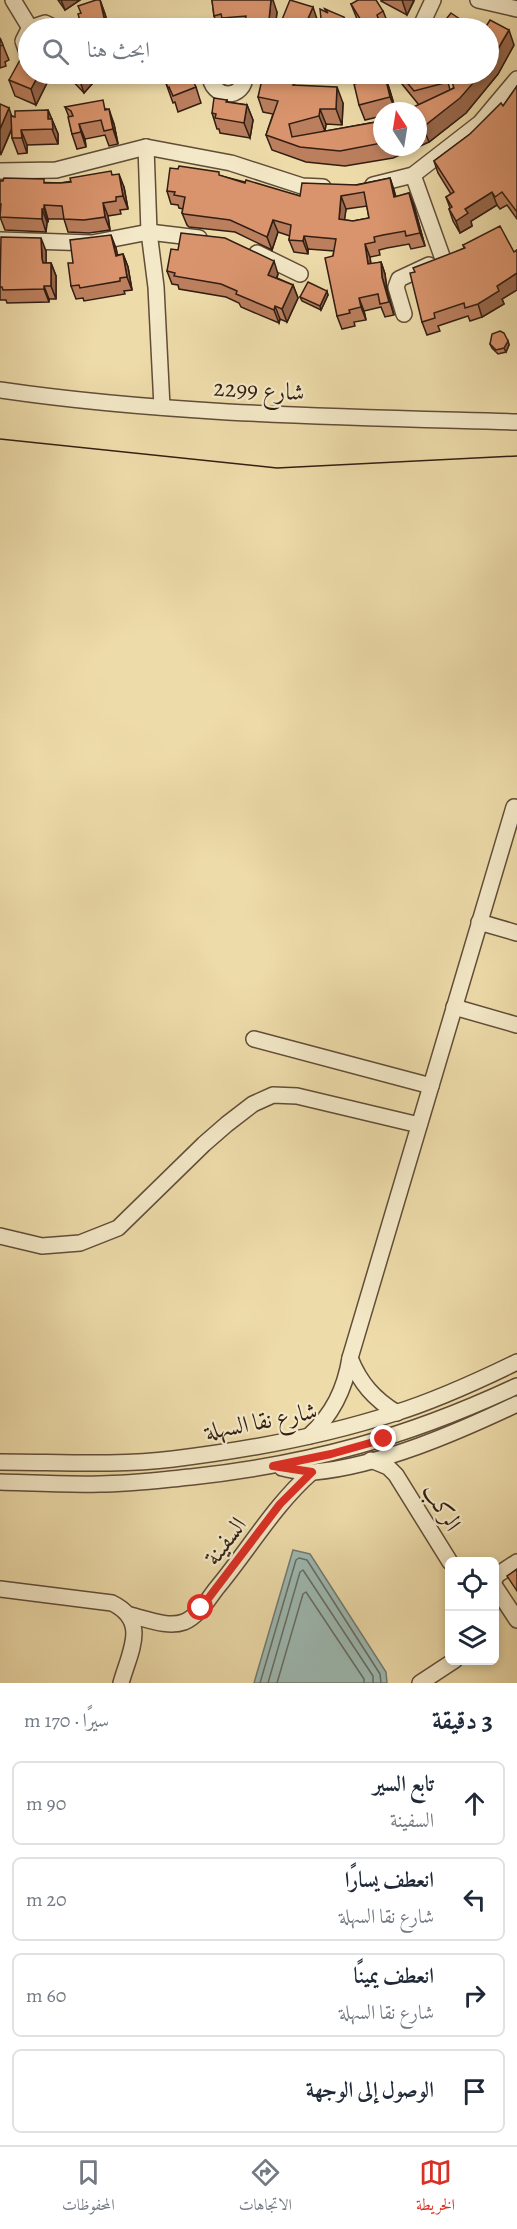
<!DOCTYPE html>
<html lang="ar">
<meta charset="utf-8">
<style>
body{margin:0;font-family:Alegreya,Amiri,serif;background:#f2f2f3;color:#1f2937;direction:rtl}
.controls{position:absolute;right:18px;bottom:18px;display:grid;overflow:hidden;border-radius:9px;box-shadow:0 3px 9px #0003}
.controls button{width:54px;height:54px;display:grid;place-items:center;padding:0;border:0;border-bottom:2px solid #e0e1e3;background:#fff;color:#1f2937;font:30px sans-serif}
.compass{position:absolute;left:373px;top:102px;width:54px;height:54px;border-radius:50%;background:#fff;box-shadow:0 3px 9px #0003;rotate:348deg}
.stop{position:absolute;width:18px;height:18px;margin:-14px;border:4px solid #d93025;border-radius:50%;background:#fff}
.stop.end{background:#d93025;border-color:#fff;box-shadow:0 2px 6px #0008}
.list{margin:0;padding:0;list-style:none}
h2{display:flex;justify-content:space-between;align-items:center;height:78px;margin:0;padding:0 24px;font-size:26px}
h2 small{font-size:20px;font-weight:400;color:#747a83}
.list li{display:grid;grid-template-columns:39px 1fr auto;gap:18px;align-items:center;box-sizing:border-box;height:84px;margin:0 12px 12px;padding:0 12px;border:2px solid #e0e1e3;border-radius:9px}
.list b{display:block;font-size:22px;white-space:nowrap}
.list p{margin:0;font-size:20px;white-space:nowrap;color:#747a83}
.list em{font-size:20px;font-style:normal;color:#747a83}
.icon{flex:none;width:33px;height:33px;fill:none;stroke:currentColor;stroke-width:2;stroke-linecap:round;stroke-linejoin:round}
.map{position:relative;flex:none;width:517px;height:1683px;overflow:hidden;direction:ltr}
.search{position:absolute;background:#fff;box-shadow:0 3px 9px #0003;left:18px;right:18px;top:18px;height:66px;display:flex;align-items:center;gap:15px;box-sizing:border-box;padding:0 21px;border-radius:33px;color:#747a83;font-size:22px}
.sheet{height:462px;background:#fff}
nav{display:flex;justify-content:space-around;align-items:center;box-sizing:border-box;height:84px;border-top:2px solid #e0e1e3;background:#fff;font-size:16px;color:#747a83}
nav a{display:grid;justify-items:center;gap:3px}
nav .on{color:#d93025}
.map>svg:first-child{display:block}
</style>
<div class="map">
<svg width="517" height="1683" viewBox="0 0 517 1683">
<rect width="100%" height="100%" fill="#eddba9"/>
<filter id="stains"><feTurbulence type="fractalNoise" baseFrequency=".00333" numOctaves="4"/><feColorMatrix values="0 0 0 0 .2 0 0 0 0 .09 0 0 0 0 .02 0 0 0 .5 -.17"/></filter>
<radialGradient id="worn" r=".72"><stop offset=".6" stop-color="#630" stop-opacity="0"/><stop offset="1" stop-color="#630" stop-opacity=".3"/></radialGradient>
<path fill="#9cb9b2" stroke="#727b72" stroke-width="1.5" d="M293 1550 310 1554 386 1672 387 1683H254Z"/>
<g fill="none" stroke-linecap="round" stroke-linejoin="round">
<g stroke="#676c62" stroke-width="1.5">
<path d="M260 1683 296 1560 299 1558 307 1560 380 1674 381 1683"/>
<path d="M268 1683 300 1572 303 1570 373 1676V1683"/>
<path d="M277 1683 303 1594 306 1592 364 1679V1683"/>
</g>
<g stroke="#614d38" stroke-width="18">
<g id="minor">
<path d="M13 0 30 28"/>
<path d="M478 0 517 9"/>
<path d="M30 28 45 23 55 28"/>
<path d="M420 28 433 0"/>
<path d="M28 31 23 41 28 55"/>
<path d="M210 74C210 100 246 101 245 74"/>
<path d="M312 74H344"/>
<path d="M146 147 149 232 156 287 162 407"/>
<path d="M0 171 56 170 146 147 231 163 302 186 323 187"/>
<path d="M413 175 443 259"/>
<path d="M373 185 413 175 480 123 517 79"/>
<path d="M0 240 92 243 149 232 199 238"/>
<path d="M257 253 300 274"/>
<path d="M404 314 396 287 399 279 429 265"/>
<path d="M0 390C171 415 345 417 517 422"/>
<path d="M479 922 517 933"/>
<path d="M454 1007 517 1025"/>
<path d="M254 1039 431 1086"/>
<path d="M0 1236 42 1246 80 1243 118 1228 204 1144 227 1124 253 1104 273 1095 297 1096 419 1125"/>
<path d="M350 1358C360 1383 374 1399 397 1413"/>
<path d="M309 1436C333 1414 345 1389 350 1358L514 807"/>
<path d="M371 1460 388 1467 396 1475 450 1562"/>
<path d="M0 1462C57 1462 116 1466 173 1459 247 1450 324 1436 395 1413 437 1400 478 1381 517 1362"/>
<path d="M282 1468C292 1470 304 1473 314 1472 380 1466 458 1432 517 1404"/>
<path d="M0 1482C33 1483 67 1485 100 1484 130 1484 160 1480 191 1477 310 1464 408 1437 517 1386"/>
<path d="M494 1581 497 1575 517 1562"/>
<path d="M494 1585 517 1620"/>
<path d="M0 1589 112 1603C149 1621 130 1651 121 1683"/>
<path d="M130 1615C147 1619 168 1628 184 1622 198 1616 207 1601 216 1589 248 1551 274 1505 312 1472"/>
<path d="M420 1683 455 1660"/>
</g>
</g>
<use href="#minor" stroke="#f3e8c7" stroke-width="15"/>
<path stroke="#321e13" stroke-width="1.5" d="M0 439 277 468 517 456"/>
</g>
<g fill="#bb7f5e" stroke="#321e13" stroke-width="1.5" fill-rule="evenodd">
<path d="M58 0H80L65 10Z"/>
<path d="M100 0 105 14 109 28H82Z"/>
<path d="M212 0 277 12 275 28H219L214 16Z"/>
<path d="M381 0H414V1L407 15 381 1Z"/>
<path d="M351 4 383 11 389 26 385 28H362L357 19Z"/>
<path d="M325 9 345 20 357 24 359 28H322L326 12Z"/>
<path d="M281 22H318L316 28H283Z"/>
<path d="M0 38 9 60 5 62 6 66 0 68Z"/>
<path d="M514 45 498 74 466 113 429 142 418 147 419 105 402 84 398 74H441L448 82 450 90Z"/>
<path d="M28 74H44L47 83 36 105 15 96 9 80Z"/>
<path d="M67 74H99L100 75 84 93 68 76Z"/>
<path d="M163 75 196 87 201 103 178 112 175 102 173 103Z"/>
<path d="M385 76 390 91 396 111H382V116L365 120 359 105Z"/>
<path d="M294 83V85L343 103 342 125 326 124 325 131 321 132 382 121V147H418L393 158 345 166 306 162 272 150 266 135 273 114 263 112 258 97Z"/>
<path d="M517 86V219L507 205 500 209 497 205 471 221 472 226 460 233 453 221 449 209 450 208 446 197 451 194 438 173 434 161 470 134 503 106Z"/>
<path d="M227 100 228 102 247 105 253 120 250 138 220 133 219 129H217L212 113Z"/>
<path d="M0 105 12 116 15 117 48 110 58 134V144L27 145V153L18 154 12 138V129L1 154H0Z"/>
<path d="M65 107 107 109 114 124 118 144 109 146 105 135 85 139 86 147 77 149 72 134 69 117Z"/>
<path d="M178 169 221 176 300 196 390 178 396 197 409 193 414 206 425 246 411 249 409 244 387 248 379 250 380 255 370 257 371 264 381 262 385 274 387 290 394 315 385 317 381 307 364 311 366 320 354 322 355 326 342 329 337 316 333 256 334 251 308 249V254L294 252 289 240 290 236 278 232 272 250 235 232 189 227 187 225 182 213 183 209 179 208 178 205 171 204 167 191ZM367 206 369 218 353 221 344 220 346 209Z"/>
<path d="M112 175 124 187 128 209 120 210 121 214 108 216 110 230 89 233 68 232 64 219H48V222H47L46 232 5 230 0 217V181L60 183Z"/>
<path d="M463 245 514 252 517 250V290L502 299 504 304 482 317 470 321 468 316 438 326 440 331 427 335 422 322 415 272 464 248Z"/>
<path d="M116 248 117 255 123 254 128 267 132 290 124 291 125 294 84 301 83 298 76 299 71 286 73 263Z"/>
<path d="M178 250 278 274 277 278 293 285 298 298 287 322 280 319 279 323 241 307 239 303 226 297 179 289 178 285 172 284 167 271Z"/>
<path d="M0 251H46V263H51L56 276V299H49V302L7 303 6 300H0Z"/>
<path d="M328 295 321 310 302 301 300 297Z"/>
<path d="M508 341 509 345 506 352 498 354 492 348 490 344Z"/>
</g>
<g fill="#98684c" stroke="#321e13" stroke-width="1.5">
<path d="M61 0H80L65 10Z"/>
<path d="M100 0 105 14 109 28H108L105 22Z"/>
<path d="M271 0H273L277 12 275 28H272L269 20Z"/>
<path d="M402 0H414L407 15Z"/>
<path d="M313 7 318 22 316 28H304Z"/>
<path d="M378 18 382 28H366L365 27Z"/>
<path d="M262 19 265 28H264L261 22Z"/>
<path d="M509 30 514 45 498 74 466 113 429 142 423 127 481 74H489V64Z"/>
<path d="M39 74H44L47 83 36 105 31 89Z"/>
<path d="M82 74H99L100 75 84 93 79 78Z"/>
<path d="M385 76 390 91 396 111 390 97Z"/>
<path d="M337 87 343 103 342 125 336 109Z"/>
<path d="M247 105 253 120 250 138 244 123Z"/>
<path d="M9 108 14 123 1 154 0 151V129Z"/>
<path d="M109 109 114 124 118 144 113 129Z"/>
<path d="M320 109 326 124 325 131 319 116Z"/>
<path d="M48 110 58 134V144L48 119Z"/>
<path d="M79 124 85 139 86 147 81 132Z"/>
<path d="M21 130 27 145V153L22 138Z"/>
<path d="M119 174 124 187 128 209 123 196Z"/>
<path d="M390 178 394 190 399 210 394 197Z"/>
<path d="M492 192 497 205 471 221 472 226 460 233 456 221 465 209Z"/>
<path d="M409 193 414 206 425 246 420 233Z"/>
<path d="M341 196 346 209 343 232 339 219Z"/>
<path d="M103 203 108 216 110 230 105 217Z"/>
<path d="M44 205 48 219V222L44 209Z"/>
<path d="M42 209 47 222 46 232 42 219Z"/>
<path d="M273 220 278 232 272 250 267 237Z"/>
<path d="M111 235 116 248 121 269 116 256Z"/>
<path d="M304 236 308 249V254L303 241Z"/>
<path d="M41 238 46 251V272L42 259Z"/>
<path d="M365 244 370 257 372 277 368 264Z"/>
<path d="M123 254 128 267 132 290 127 277Z"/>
<path d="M274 261 278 274 272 288 268 275Z"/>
<path d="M381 262 385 274 387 290 394 315 382 277Z"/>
<path d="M51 263 56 276V299L51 286Z"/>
<path d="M517 273V290L502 299 504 304 482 317 478 304 497 286Z"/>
<path d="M293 285 298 298 287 322 282 309Z"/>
<path d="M44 286 49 299V302L44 289Z"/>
<path d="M327 291 328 295 321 310 320 306Z"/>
<path d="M359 298 364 311 366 320 361 307Z"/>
<path d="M275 306 280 319 279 323 274 310Z"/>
<path d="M508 341 509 345 506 352 504 348Z"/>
</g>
<g fill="#d9946d" stroke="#321e13" stroke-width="1.5" fill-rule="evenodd">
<path d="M96 0H100L105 22 82 28 78 14 81 13 78 6Z"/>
<path d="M212 0H271L269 20 262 19 261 22 245 21 246 16 222 18 221 14 214 16Z"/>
<path d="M290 0 313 7 304 28 297 25 296 28 281 22Z"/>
<path d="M358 0H376L383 11 377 15 378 18 365 27 351 4Z"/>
<path d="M320 9 328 13 325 9 344 17 345 19 357 24 345 26 346 28H322Z"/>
<path d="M451 13 473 28H439Z"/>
<path d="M172 20 187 28H168Z"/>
<path d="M490 20 509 30 492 59 489 64V28H485Z"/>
<path d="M0 38 3 45 0 46Z"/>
<path d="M20 60 26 64 27 61H28V74H39L31 89 9 80Z"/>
<path d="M75 74H82L79 78Z"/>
<path d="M167 74H190L196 87 173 96 169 87 168 88 163 75Z"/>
<path d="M400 74H441L448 82 414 91Z"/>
<path d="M452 74H481L460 98 423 127 418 129V111H405L454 88 450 76Z"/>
<path d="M263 75 294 83 293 85 337 87 336 109H320L319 116 289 124 292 137 382 121V143L340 151 300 147 266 135 278 101 258 97Z"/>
<path d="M385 76 390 97 359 105 354 84Z"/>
<path d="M517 86V212L502 192 495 197 492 192 465 209 468 213 456 221 449 209 452 207 446 197 454 192 434 161 470 134 501 103 503 106Z"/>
<path d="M214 98 227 100 226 102 247 105 244 123 215 118 216 114 212 113Z"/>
<path d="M103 100 105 110 109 109 113 129 104 131 101 120 79 124 81 132 72 134 68 117 73 116 71 111 65 107Z"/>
<path d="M0 104 9 108 0 129Z"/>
<path d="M48 110V119H52L53 129 21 130 22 138H12L11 116 15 117V111Z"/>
<path d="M179 166 219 172V175L245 183 246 180 300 196 302 183 357 185 390 178 394 197 409 193 420 233 406 236 405 231 383 235 374 237 375 242 365 244 368 264 381 262 382 277 389 302 380 304 378 294 359 298 361 307 349 310 350 313 337 316 325 258 333 256 336 239 304 236 303 241 289 240 291 225 273 220 267 237 230 220 184 214 182 213 185 197 174 195 175 192 167 191 170 168 178 169ZM364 192 369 218 353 221 339 219 341 196Z"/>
<path d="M111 171 112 175 119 174 123 196 116 197V201L103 203 105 217 84 220 64 219 62 206 44 205V209H42V219L0 217 1 204H0V181H3L4 178 44 179V183H60L71 182 70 178Z"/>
<path d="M500 226 514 252 517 250V273L497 286 499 291 478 304 465 308 464 303 434 313 435 318 422 322 410 273 415 272 413 268 465 248 463 245Z"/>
<path d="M181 233 225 238 274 261 268 275 293 285 282 309 275 306 274 310 236 294 237 291 221 284 174 276 175 273 167 271 171 249 178 250Z"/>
<path d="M111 235 116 256 123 254 127 277 120 278V281L80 288 79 285 71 286 68 263H73L70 240Z"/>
<path d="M1 237 41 238 42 259 43 263H51V286H44V289L3 290 2 287H0Z"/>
<path d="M308 282 327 291 320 306 300 297Z"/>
<path d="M500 331 504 333 508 341 504 348 496 350 490 344 492 334Z"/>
<path d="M517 1569V1591L507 1576Z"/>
</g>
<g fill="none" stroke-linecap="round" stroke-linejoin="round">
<path stroke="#d93025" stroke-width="8" d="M201 1608 280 1504 312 1472 273 1466 331 1454 384 1439"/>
</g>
<g text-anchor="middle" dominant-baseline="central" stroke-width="4.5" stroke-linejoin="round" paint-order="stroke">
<g font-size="24" fill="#321e13" stroke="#f3e8c7">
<text transform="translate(259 390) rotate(3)">شارع 2299</text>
<text transform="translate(261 1421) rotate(-11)">شارع نقا السهلة</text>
<text transform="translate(442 1507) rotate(59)">الركب</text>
<text transform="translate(225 1541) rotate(-53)">السفينة</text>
</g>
</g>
<rect width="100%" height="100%" filter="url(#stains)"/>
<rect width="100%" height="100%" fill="url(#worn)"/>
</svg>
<div class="controls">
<button><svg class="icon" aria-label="locate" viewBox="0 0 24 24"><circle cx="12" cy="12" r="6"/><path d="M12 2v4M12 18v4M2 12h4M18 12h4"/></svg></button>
<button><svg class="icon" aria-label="layers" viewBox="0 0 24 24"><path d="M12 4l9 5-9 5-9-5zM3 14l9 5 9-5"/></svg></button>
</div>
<svg class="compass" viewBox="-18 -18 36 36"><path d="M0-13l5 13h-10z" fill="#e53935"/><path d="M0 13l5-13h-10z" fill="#747a83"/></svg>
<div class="stop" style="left:201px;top:1608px"></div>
<div class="stop end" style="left:384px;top:1439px"></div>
<div class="search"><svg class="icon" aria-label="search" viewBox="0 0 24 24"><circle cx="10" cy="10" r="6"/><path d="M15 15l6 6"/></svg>ابحث هنا</div>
</div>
<section class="sheet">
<h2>3 دقيقة<small>سيرًا · 170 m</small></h2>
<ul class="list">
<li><svg class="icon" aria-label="ahead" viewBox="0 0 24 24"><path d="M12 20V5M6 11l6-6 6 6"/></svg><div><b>تابع السير</b><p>السفينة</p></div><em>90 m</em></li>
<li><svg class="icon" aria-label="left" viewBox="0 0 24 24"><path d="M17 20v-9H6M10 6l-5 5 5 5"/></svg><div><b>انعطف يسارًا</b><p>شارع نقا السهلة</p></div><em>20 m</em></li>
<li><svg class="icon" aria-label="right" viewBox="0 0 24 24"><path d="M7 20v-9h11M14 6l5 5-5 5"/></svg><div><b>انعطف يمينًا</b><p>شارع نقا السهلة</p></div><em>60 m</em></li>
<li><svg class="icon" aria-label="arrive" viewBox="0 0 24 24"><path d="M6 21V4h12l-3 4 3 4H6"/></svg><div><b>الوصول إلى الوجهة</b></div></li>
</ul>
</section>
<nav>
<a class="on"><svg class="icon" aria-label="map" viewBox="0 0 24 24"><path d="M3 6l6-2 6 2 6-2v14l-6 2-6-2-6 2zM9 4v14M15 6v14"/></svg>الخريطة</a>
<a><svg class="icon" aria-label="directions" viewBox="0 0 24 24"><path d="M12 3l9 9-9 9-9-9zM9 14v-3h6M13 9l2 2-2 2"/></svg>الاتجاهات</a>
<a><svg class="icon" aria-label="saved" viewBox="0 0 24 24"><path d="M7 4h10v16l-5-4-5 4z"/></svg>المحفوظات</a>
</nav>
